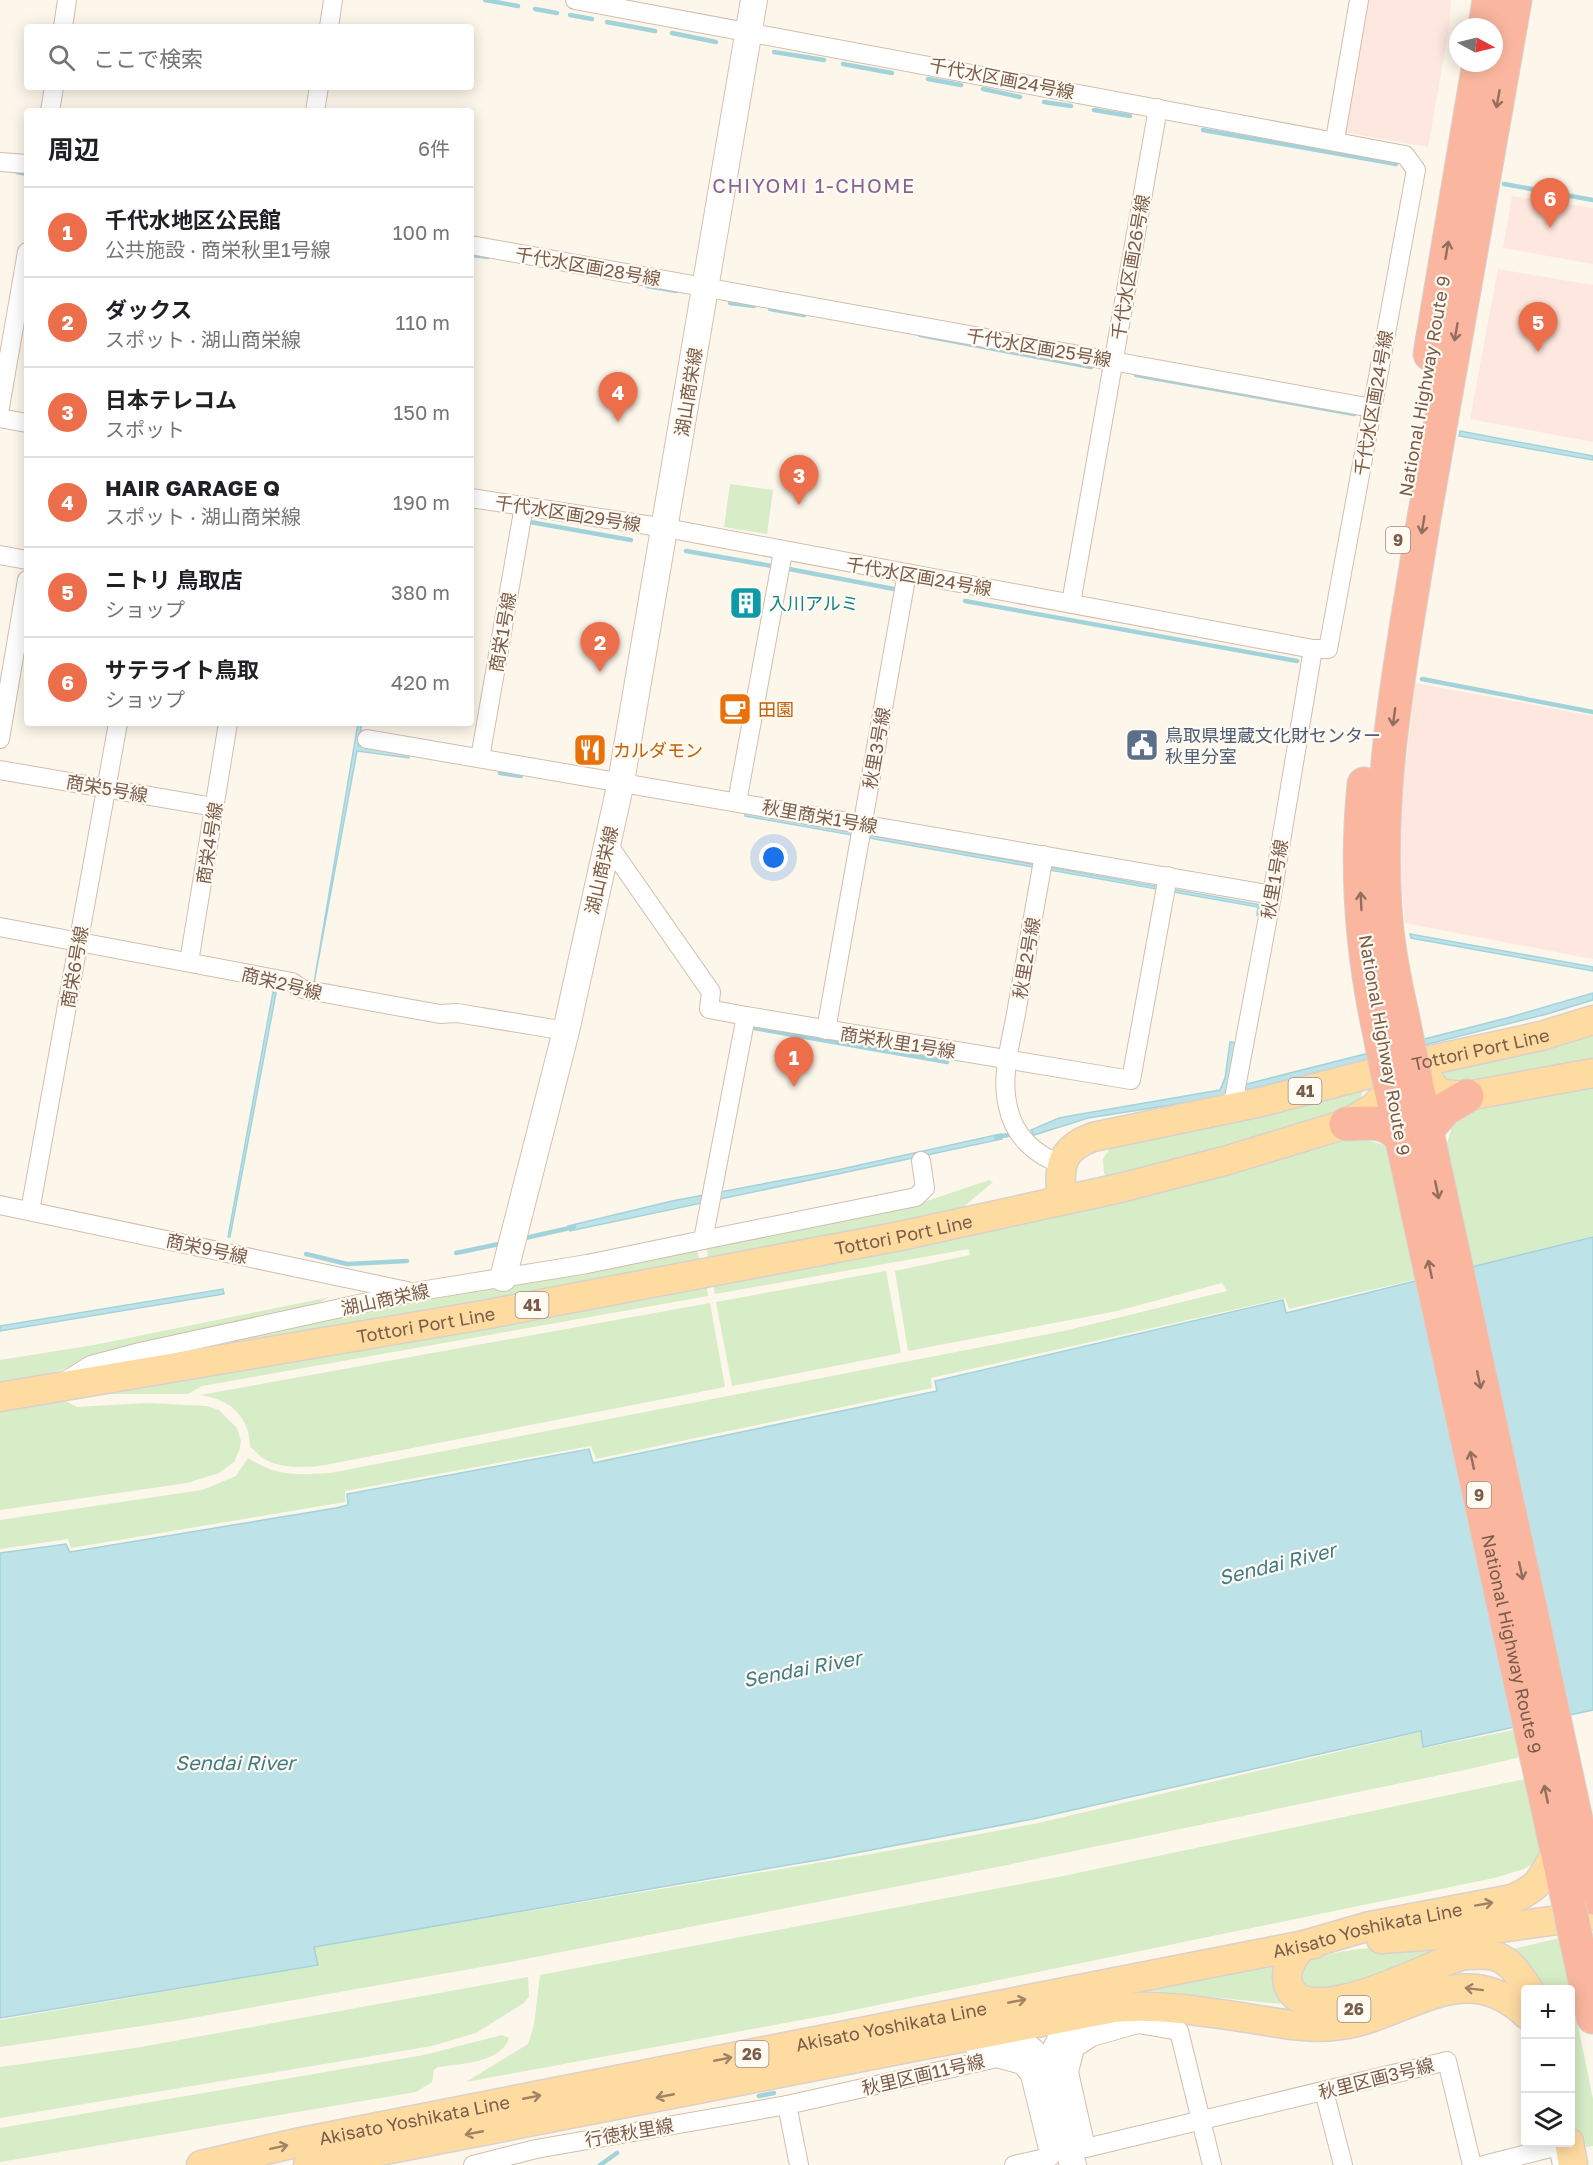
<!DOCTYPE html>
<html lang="ja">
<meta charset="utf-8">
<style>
body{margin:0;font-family:"Golos Text","Noto Sans JP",sans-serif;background:#f6f6f6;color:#202124}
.controls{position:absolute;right:18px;bottom:18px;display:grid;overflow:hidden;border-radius:6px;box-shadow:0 3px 15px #0003}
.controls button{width:54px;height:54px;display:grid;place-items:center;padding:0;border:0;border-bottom:2px solid #e0e0e0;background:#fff;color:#202124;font:30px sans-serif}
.compass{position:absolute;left:1449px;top:18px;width:54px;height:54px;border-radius:50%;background:#fff;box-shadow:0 3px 15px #0003;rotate:97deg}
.you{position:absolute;left:774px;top:858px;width:21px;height:21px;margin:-15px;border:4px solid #fff;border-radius:50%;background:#1a73e8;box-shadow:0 0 0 9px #1a73e833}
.badge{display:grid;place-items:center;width:39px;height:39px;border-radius:50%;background:#ec6e4b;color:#fff;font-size:20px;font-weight:700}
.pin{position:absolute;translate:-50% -50px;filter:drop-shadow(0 2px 3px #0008)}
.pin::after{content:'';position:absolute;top:32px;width:21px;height:18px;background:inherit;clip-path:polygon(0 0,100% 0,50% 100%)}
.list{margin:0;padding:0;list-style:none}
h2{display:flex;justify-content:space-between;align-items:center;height:78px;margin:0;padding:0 24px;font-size:26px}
h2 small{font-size:20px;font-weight:400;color:#757577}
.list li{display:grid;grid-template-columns:39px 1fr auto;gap:18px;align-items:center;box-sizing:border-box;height:90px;padding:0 24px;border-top:2px solid #e0e0e0}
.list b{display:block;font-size:22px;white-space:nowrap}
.list p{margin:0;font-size:20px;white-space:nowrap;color:#757577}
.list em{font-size:20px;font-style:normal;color:#757577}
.icon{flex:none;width:33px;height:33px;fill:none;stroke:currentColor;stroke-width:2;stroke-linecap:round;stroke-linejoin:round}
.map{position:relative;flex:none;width:1593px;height:2165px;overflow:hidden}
.search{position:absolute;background:#fff;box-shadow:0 3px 15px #0003;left:24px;top:24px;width:450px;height:66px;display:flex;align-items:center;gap:15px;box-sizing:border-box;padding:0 21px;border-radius:6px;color:#757577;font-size:22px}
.panel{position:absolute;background:#fff;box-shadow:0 3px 15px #0003;left:24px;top:108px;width:450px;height:618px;border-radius:6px}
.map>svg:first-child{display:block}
</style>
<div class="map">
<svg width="1593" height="2165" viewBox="0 0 1593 2165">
<rect width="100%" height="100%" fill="#fdf6ea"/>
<g fill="#fee7de">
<path d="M1367 0H1451L1449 28 1428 147 1344 132Z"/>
<path d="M1512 196 1593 208V264L1503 248Z"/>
<path d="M1498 269 1593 285V442L1470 419Z"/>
<path d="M1415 683 1593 716V959L1405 923 1397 841Z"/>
</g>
<g fill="#d6edc7">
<path d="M730 484 773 490 767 534 724 527Z"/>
<path d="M1593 1027V1065L1497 1083 1448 1081 1439 1070Z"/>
<path d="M1593 1081V1236L1472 1267 1446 1147 1453 1123 1485 1103Z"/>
<path d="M1364 1085 1360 1102 1306 1131 1113 1179 1104 1174 1103 1159 1110 1148Z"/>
<path d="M1368 1140 1386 1146 1393 1158 1418 1279 1289 1309 1285 1298 931 1378 932 1388 596 1459 591 1446 345 1491V1502L71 1548 68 1539 0 1549V1520L202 1490 236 1476 248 1458C278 1477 295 1475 330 1473L1064 1331 1227 1291 1222 1283 1117 1311 908 1351 895 1271 970 1255 969 1249 715 1294 712 1280 1331 1141Z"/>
<path d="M989 1180 993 1182 962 1208 927 1219 709 1263 707 1249 921 1203Z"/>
<path d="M697 1250 701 1265 98 1369 334 1316Z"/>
<path d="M886 1271 901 1353 732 1386 716 1302Z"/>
<path d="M706 1282 708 1296 219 1383 202 1386 188 1394H103Z"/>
<path d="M330 1297 318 1303 122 1351 42 1376 0 1385V1360L94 1345Z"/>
<path d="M710 1303 725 1387 325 1465C306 1468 278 1469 261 1457 257 1454 255 1450 250 1447 250 1417 230 1399 200 1395Z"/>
<path d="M62 1399 77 1407 148 1403 207 1406 219 1410 237 1428 241 1441 239 1451 234 1462 219 1473 187 1483 0 1510V1406Z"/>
<path d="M1519 1729 1525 1756 1469 1769 1002 1866 510 1962 175 2021 0 2047V2020L318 1965 314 1947 871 1854 1039 1823 1421 1732 1423 1748Z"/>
<path d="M1529 1778 1544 1842 1538 1860 1524 1869 1494 1878 839 2013 466 2082 528 2044 534 2025 540 1975 1063 1876Z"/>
<path d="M1560 1938 1593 2099V2146L1586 2147 1584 2138 1575 2139 1571 2116 1570 1990 1540 1989 1505 1951Z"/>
<path d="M1451 1942 1387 1978 1306 1992 1299 1967C1320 1946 1418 1945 1451 1942Z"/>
<path d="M1275 1962 1273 1977 1281 2003 1279 2004 1154 1991 1114 1995Z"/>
<path d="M528 1977 529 1996 524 2003 476 2033 432 2046 0 2118V2067L135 2048Z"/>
<path d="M502 2035 509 2038C502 2063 458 2064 438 2067L434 2070 432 2082 416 2092 0 2162V2128L424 2055Z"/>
</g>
<g fill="#bde3e9" stroke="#a2d3db" stroke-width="1.5">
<path d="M1460 431 1593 456V460L1459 436Z"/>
<path d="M358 723H362L358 746 409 754V758L357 751 314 983Z"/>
<path d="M745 813 1262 905 1261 913 1257 915 1258 907 745 816Z"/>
<path d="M1410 934 1593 967V971L1411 938Z"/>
<path d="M273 992 276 993 230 1237H228Z"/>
<path d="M1593 993V1000L1547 1014 1243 1091V1085L1507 1018Z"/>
<path d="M1230 1042 1238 1043 1228 1096 1088 1118 1034 1135 1031 1130 1059 1118 1081 1114 1220 1090 1225 1078Z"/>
<path d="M1001 1134 1002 1139 570 1231 568 1226 672 1201 837 1170Z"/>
<path d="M1593 1237V1710L1423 1747 1421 1731 1033 1819 829 1858 314 1947 318 1965 0 2018V1553L66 1544 70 1552 336 1508 348 1505 347 1494 589 1449 593 1463 937 1391 935 1381 1283 1300 1286 1313Z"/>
<path d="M223 1289 224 1294 0 1331V1326Z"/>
</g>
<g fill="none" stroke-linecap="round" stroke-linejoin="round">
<g stroke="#a2d3db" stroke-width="4.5">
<path d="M485 0 518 6"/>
<path d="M535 9 557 13"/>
<path d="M570 15 592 19"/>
<path d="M607 22 655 31"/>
<path d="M672 33 716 42"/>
<path d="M774 52 824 60"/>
<path d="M843 64 892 73"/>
<path d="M928 79 961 85"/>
<path d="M983 89 1020 97"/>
<path d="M1044 102 1071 106"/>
<path d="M1094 110 1130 116"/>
<path d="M1203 130 1396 164"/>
<path d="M17 172 27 174"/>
<path d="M1504 184 1593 200"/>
<path d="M473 255 488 257"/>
<path d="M647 286 676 291"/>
<path d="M730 303 754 306"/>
<path d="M770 309 804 315"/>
<path d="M920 335 1091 367"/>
<path d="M1136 375 1354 414"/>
<path d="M530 522 631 540"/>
<path d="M686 551 772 566"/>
<path d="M789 569 894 589"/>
<path d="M965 601 1297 661"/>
<path d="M1422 679 1593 712"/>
<path d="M500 773 521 776"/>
<path d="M754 1028 947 1062"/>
<path d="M996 1137 1014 1134"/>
<path d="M521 1239 574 1227"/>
<path d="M456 1253 504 1243"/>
<path d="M306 1254 347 1264 407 1261"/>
<path d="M759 2096 774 2093"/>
<path d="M600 2165 617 2153"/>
</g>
<g stroke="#d2beae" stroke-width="20">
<g id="street">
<path d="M63 27 67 0"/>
<path d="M329 27 333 0"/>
<path d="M50 111 54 87"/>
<path d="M315 111 319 87"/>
<path d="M1335 140 1359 0"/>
<path d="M0 162 27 164"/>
<path d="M471 245 1372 408"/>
<path d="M0 407 27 252"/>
<path d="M0 418 27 423"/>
<path d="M471 498 666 528 1313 649H1328L1416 170 1405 155 575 0"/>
<path d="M0 555 27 560"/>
<path d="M1071 603 1158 108"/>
<path d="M0 739 27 580"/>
<path d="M367 739 1272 895"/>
<path d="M480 758 524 506"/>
<path d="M0 770 214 807"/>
<path d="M737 802 783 552"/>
<path d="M607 843 711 992 709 1009 746 1016"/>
<path d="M1044 855C1035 906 1026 957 1017 1008 1012 1039 1000 1075 1008 1107 1014 1136 1035 1155 1061 1164"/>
<path d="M0 927 292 982 302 989 440 1014 457 1013 566 1031"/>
<path d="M189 962 228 723"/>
<path d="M826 1030 907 573"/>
<path d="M1232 1109 1271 901 1313 649"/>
<path d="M0 1205 407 1291"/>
<path d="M30 1211 118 723"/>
<path d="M703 1240 916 1197 925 1188 921 1161"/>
<path d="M67 1380 91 1365 140 1352 414 1292 587 1264 703 1240 746 1016 1131 1080 1168 876"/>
<path d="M1324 2091 1343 2165"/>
<path d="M473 2165 536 2149 787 2105"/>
<path d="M799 2165 787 2105 997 2058 1022 2065 1030 2075 1050 2157 1014 2165"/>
<path d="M1212 2165 1179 2031 1138 2024 1092 2037 1075 2048 1069 2072 1086 2148C1206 2119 1326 2090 1447 2061L1472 2165"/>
<path d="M1484 2165 1558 2146 1562 2165"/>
</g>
</g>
<g stroke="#d7c0ae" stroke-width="28">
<g id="secondary">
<path d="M503 1278 566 1031 621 782 754 0"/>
<path d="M978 2045C1038 2037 1039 2053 1058 2104"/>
<path d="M1073 2165C1065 2136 1041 2069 1059 2043 1068 2029 1087 2022 1101 2015"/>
</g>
</g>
<g stroke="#dad1cd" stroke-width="31">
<g id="primary">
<path d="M1424 1072 1436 1090 1442 1094 1467 1096 1593 1073"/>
<path id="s1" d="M1061 1200C1060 1167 1058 1150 1093 1137L1261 1102 1385 1070 1541 1036 1593 1020"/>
<path id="s2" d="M0 1397 483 1315 900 1236 1120 1188 1228 1160 1346 1124 1373 1108 1386 1095 1390 1085"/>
<path d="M1381 1939 1465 1933 1593 1915"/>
<path d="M1314 1944 1304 1945C1296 1953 1287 1964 1287 1977 1292 2042 1433 1962 1461 1956 1469 1954 1480 1955 1489 1955 1509 1957 1519 1975 1529 1990"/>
<path d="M1569 2142 1573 2165"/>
<path id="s3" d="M201 2165 296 2143 1304 1945 1370 1926 1512 1899C1545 1885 1540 1876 1558 1851"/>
<path d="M308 2165 1114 2008C1159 2004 1202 2011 1247 2018 1278 2023 1310 2030 1342 2025 1408 2015 1465 1955 1526 2014"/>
</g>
</g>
<g stroke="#dad1cd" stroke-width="35">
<g id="highway">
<path d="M1485 27 1489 0"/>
<path d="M1430 354 1479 63"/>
<path d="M1364 784C1356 863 1361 943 1377 1021"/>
<path d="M1402 1014C1394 979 1387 943 1385 907 1376 777 1404 646 1424 518 1453 345 1486 173 1515 0"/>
<path d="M1415 1077 1593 1898"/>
<path id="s4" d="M1390 1085 1569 1905"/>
<path d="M1346 1124C1367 1123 1387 1119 1401 1138"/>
<path d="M1425 1132 1445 1109 1467 1096"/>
<path d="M1575 1934 1593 2017"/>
</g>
</g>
<use href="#street" stroke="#fff" stroke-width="18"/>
<use href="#secondary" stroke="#fff" stroke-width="26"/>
<use href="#primary" stroke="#fedba1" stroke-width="28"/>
<use href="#highway" stroke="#fab69f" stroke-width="33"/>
<g stroke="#dad1cd" stroke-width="35" stroke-linecap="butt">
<g id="highway-bridge">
<path d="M1402 1014 1415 1077"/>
<path d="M1377 1021 1390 1085"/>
<path d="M1569 1905 1575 1934"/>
</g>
</g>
<use href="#highway-bridge" stroke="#fab69f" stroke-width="33"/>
</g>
<defs><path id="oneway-shaft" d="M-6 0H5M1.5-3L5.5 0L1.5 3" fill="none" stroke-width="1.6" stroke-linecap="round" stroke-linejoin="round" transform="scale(1.5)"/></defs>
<g stroke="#946e5c">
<use href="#oneway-shaft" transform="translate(1498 99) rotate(100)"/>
<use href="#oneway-shaft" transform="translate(1447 250) rotate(-80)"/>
<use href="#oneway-shaft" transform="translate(1456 332) rotate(100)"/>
<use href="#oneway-shaft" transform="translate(1423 525) rotate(99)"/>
<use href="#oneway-shaft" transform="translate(1394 717) rotate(98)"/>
<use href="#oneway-shaft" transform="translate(1361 901) rotate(-93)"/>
<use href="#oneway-shaft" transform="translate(1437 1190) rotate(78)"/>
<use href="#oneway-shaft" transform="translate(1430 1269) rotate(-102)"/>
<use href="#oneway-shaft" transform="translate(1479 1380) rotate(78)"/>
<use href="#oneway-shaft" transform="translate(1472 1460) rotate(-102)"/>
<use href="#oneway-shaft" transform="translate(1521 1571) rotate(78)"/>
<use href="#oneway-shaft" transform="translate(1546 1794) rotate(-102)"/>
</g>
<g stroke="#a28265">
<use href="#oneway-shaft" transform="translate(1484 1904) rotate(-10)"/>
<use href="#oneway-shaft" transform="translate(1474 1989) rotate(-173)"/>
<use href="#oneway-shaft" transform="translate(1017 2001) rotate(-11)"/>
<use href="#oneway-shaft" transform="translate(723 2059) rotate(-11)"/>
<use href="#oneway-shaft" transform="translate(665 2096) rotate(169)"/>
<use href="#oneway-shaft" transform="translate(532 2097) rotate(-11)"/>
<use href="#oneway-shaft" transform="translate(474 2133) rotate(169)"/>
<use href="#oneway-shaft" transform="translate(279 2147) rotate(-12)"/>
</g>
<defs>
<g id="building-square" transform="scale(1.725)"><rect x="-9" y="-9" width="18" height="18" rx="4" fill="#0f9aa8" stroke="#fffaf2"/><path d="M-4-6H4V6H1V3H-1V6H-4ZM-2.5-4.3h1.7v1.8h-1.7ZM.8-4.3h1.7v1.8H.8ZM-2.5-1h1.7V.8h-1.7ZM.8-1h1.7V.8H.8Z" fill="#fff"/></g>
<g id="cafe-square" transform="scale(1.725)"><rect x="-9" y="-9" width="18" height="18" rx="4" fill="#e8710a" stroke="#fffaf2"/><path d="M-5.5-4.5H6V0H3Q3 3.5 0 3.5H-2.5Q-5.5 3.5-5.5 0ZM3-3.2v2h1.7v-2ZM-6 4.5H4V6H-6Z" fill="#fff"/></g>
<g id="civic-square" transform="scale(1.725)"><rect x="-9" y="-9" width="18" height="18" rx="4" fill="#5c6f8a" stroke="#fffaf2"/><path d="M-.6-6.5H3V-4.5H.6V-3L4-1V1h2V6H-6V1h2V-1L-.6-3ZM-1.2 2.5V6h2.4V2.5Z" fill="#fff"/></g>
<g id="restaurant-square" transform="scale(1.725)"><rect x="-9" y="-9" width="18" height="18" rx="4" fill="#e8710a" stroke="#fffaf2"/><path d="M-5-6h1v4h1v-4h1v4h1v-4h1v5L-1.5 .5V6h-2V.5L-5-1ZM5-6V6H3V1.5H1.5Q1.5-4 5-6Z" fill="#fff"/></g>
</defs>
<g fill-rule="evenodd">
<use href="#building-square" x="746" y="603"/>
<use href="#cafe-square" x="735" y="709"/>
<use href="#civic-square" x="1142" y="745"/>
<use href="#restaurant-square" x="590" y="750"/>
</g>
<g text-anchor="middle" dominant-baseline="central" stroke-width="4.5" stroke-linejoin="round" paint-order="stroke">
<g fill="#fffaf2" stroke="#a38b7d" stroke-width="1.5">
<rect x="1386" y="527" width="24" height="26" rx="4.5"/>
<rect x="1288.5" y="1078" width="33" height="26" rx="4.5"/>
<rect x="515.5" y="1292" width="33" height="26" rx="4.5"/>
<rect x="1467" y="1482" width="24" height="26" rx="4.5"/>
<rect x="1337.5" y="1996" width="33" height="26" rx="4.5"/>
<rect x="735.5" y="2041" width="33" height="26" rx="4.5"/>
</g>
<g font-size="16" font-weight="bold" fill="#7b5c4b">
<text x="1398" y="540">9</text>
<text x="1305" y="1091">41</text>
<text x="532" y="1305">41</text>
<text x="1479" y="1495">9</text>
<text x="1354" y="2009">26</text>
<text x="752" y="2054">26</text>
</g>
<g font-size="18" fill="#7b5c4b" stroke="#fffaf2">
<text transform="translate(1002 78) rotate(11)">千代水区画24号線</text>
<text transform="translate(588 266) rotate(10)">千代水区画28号線</text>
<text transform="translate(1130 267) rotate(-80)">千代水区画26号線</text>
<text transform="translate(1039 347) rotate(10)">千代水区画25号線</text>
<text transform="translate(1424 386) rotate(-80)">National Highway Route 9</text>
<text transform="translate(688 392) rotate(-81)">湖山商栄線</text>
<text transform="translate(1373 403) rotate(-80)">千代水区画24号線</text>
<text transform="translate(568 513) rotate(9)">千代水区画29号線</text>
<text transform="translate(919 576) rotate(10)">千代水区画24号線</text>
<text transform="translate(502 632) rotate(-80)">商栄1号線</text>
<text transform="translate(876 748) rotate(-80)">秋里3号線</text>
<text transform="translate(107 788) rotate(10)">商栄5号線</text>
<text transform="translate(820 816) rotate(10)">秋里商栄1号線</text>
<text transform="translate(209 843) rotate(-81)">商栄4号線</text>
<text transform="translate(601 870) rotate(-77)">湖山商栄線</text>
<text transform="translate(1274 879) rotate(-80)">秋里1号線</text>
<text transform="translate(1026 958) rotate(-80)">秋里2号線</text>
<text transform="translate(74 967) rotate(-80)">商栄6号線</text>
<text transform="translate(282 983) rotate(14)">商栄2号線</text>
<text transform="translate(898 1042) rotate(9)">商栄秋里1号線</text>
<text transform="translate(1385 1045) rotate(80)">National Highway Route 9</text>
<text stroke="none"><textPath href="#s1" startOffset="476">Tottori Port Line</textPath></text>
<text stroke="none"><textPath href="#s2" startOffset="918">Tottori Port Line</textPath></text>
<text transform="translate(207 1248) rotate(12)">商栄9号線</text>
<text transform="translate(385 1299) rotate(-12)">湖山商栄線</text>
<text stroke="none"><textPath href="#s2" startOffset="432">Tottori Port Line</textPath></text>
<text stroke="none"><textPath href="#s4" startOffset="572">National Highway Route 9</textPath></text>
<text stroke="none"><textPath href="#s3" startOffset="1190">Akisato Yoshikata Line</textPath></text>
<text stroke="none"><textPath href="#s3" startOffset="704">Akisato Yoshikata Line</textPath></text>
<text transform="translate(923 2074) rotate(-13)">秋里区画11号線</text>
<text transform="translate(1376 2078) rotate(-14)">秋里区画3号線</text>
<text stroke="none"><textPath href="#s3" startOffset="218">Akisato Yoshikata Line</textPath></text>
<text transform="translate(629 2132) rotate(-10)">行徳秋里線</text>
</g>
<g font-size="18" fill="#0d838f" stroke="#fffaf2" text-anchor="start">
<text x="769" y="603">入川アルミ</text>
</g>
<g font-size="18" fill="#c56008" stroke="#fffaf2" text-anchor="start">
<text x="758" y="709">田園</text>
<text x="613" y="750">カルダモン</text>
</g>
<g font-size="18" fill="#4e5e75" stroke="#fffaf2" text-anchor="start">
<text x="1165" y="735">鳥取県埋蔵文化財センター<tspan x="1165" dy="21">秋里分室</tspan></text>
</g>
<g font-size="20" letter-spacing="1.5" fill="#856396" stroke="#fffaf2">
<text x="814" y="185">CHIYOMI 1-CHOME</text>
</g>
<g font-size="20" font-style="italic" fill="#407b87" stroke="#fffaf2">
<text transform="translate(1277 1563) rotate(-14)">Sendai River</text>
<text transform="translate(802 1668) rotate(-11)">Sendai River</text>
<text x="235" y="1762">Sendai River</text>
</g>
</g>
</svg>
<div class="controls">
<button>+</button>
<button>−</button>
<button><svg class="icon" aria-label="layers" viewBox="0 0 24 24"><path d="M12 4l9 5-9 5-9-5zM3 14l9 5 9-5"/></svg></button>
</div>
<svg class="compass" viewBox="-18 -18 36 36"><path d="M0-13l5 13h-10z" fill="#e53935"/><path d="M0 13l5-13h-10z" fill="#757577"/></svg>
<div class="you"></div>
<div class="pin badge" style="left:794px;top:1087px">1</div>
<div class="pin badge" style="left:600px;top:672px">2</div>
<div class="pin badge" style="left:799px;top:505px">3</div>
<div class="pin badge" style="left:618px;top:422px">4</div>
<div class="pin badge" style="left:1538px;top:352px">5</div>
<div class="pin badge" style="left:1550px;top:228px">6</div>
<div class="search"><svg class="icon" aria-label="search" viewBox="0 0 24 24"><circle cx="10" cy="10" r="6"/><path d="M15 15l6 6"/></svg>ここで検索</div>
<section class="panel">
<h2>周辺<small>6件</small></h2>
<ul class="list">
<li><span class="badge">1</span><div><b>千代水地区公民館</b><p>公共施設 · 商栄秋里1号線</p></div><em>100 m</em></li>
<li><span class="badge">2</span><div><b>ダックス</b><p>スポット · 湖山商栄線</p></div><em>110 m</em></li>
<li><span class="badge">3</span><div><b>日本テレコム</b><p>スポット</p></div><em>150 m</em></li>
<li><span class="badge">4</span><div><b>HAIR GARAGE Q</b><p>スポット · 湖山商栄線</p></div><em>190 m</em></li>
<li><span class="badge">5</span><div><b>ニトリ 鳥取店</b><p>ショップ</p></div><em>380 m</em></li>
<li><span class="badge">6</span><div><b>サテライト鳥取</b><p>ショップ</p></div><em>420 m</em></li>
</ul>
</section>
</div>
